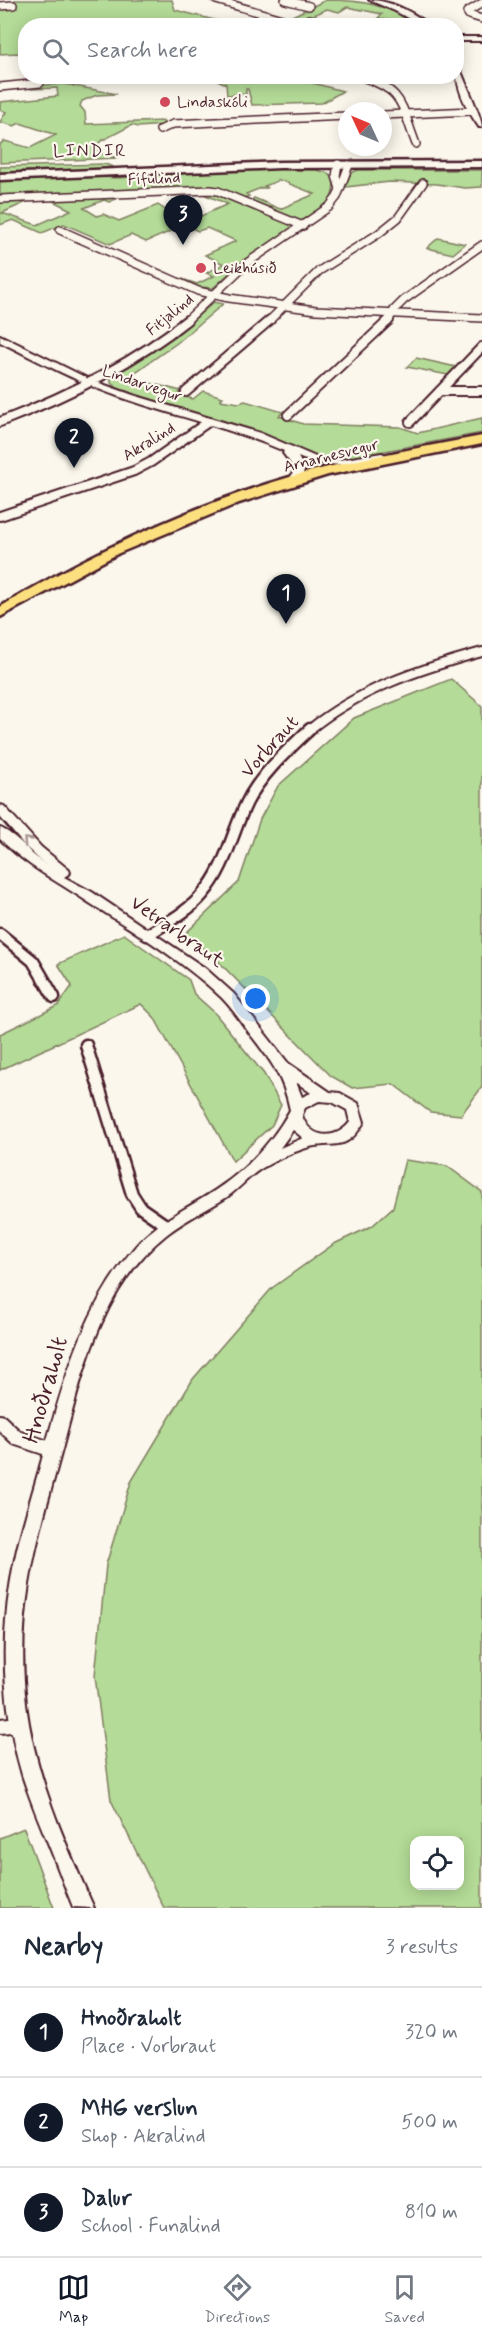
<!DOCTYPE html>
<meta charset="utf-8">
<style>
body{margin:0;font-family:Mynerve,sans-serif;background:#f6f6f7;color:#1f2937}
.controls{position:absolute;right:18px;bottom:18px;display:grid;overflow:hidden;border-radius:12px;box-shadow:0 3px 15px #0003}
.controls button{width:54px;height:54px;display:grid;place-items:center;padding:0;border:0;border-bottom:2px solid #e0e1e3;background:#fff;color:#1f2937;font:30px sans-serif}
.compass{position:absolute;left:338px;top:102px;width:54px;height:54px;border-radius:50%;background:#fff;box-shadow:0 3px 15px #0003;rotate:314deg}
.you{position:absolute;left:256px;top:999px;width:21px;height:21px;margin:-15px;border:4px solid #fff;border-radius:50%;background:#1a73e8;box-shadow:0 0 0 9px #1a73e833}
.badge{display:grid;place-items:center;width:39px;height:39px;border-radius:50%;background:#111827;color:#fff;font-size:20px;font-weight:700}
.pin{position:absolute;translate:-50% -50px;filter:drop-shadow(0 2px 3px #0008)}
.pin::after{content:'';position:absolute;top:32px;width:21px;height:18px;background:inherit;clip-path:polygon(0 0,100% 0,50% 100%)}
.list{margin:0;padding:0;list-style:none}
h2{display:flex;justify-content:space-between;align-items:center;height:78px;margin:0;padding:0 24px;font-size:26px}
h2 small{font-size:20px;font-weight:400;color:#747a83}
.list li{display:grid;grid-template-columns:39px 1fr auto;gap:18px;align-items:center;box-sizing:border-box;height:90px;padding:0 24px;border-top:2px solid #e0e1e3}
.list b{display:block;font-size:22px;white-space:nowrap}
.list p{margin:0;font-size:20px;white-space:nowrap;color:#747a83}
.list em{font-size:20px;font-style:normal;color:#747a83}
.icon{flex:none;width:33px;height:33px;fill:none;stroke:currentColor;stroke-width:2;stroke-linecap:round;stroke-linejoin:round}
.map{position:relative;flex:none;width:482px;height:1908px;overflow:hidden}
.search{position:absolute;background:#fff;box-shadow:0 3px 15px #0003;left:18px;right:18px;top:18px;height:66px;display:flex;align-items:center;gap:15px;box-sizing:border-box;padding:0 21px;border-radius:24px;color:#747a83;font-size:22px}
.sheet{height:348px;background:#fff}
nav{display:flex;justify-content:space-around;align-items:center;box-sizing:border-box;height:84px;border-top:2px solid #e0e1e3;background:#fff;font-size:16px;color:#747a83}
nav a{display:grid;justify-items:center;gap:3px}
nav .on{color:#111827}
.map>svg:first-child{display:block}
</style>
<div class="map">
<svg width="482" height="1908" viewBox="0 0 482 1908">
<rect width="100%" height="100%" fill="#fbf7ec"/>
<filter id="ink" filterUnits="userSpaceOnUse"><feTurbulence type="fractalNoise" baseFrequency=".0167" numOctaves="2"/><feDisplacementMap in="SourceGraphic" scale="12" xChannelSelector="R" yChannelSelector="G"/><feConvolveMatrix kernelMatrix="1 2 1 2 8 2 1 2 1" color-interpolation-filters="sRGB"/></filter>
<g filter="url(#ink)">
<g fill="#b4db97" stroke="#7f7d61" stroke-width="1.5" fill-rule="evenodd">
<path d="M15 0H172L175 10 234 25 26 26 25 56 18 53 0 54V9L17 8Z"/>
<path d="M326 0C361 0 389 5 419 25H411L378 18 382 14 347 7 339 12 327 9 292 25 271 26Z"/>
<path d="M211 77H290L343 91 322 103 252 105 248 89H246V94L227 95 226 84Z"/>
<path d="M64 84 117 94 97 95 82 101 80 106 85 112 86 124 163 121 164 125 138 127 132 125 101 141 96 146 100 153 118 158 0 163V144L5 141 30 148 56 135 20 123 14 126 0 122 6 112 0 110V102L58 96 57 88 31 89 30 86Z"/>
<path d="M105 164 118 169 0 172V167Z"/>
<path d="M248 169 316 170 328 173 333 178C337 197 322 218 302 221L251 201 254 198 280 209 315 194 280 180 264 186 268 188H261L246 194 249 196 244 198 216 187 0 197V181C23 182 44 177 67 176 93 174 122 183 147 173Z"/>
<path d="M358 170H482V187L465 188 437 184 390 182 345 187 351 173Z"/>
<path d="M209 192 295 226V228L240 264 213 288 199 287 179 278 197 284 214 276 206 273 224 264 205 255 236 241 207 228 198 231 185 225 146 242 131 235 110 244 64 224 42 233 13 220 0 225V201L31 200 2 213 37 225 71 210 51 200 56 198 121 197 109 202 104 200 84 208 97 216 103 214 119 221 158 205 170 213 173 212 192 220 228 204 203 194Z"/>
<path d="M438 238 465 244 453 254 427 248Z"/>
<path d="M214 302 223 304 177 343 130 376 138 380 181 391 178 395 193 399 203 391 223 397 220 400 239 403 245 401 283 412 279 416 303 424 400 427 418 433 482 418V433L336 460C306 457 282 441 254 431 209 416 162 404 117 388L111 383V378L181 331Z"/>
<path d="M416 358 456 367 448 375 407 367Z"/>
<path d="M451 679 482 706V1087L461 1115 430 1112 393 1084 352 1088 331 1076 213 956 185 934 239 882 260 819 278 786 354 718Z"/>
<path d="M124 934 189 980 194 994 214 1012 264 1074 281 1105 272 1125 233 1161 154 1017 141 1004 0 1070V1034L58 1006 72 986 58 964Z"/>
<path d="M405 1160 447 1166 482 1192V1908H164L111 1800 95 1676 106 1565 131 1482 193 1379 272 1288 334 1244 372 1226 393 1207ZM414 1840H460V1886H414Z"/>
<path d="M24 1828 54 1908H0V1838Z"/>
</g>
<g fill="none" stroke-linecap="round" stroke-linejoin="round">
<g stroke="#4a1f2b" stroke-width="10">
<g id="minor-far3">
<path d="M216 0 282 19"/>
<path d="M285 0 309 6"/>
<path d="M482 3 467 12 469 15 482 19"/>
<path d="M0 6 13 5"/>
<path d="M309 19 333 26"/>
<path d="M359 76C405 91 400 103 416 144"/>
<path d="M0 87 40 83"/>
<path d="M383 115 472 111"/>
<path d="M160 130 173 124 347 116"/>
<path d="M338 164 336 176 340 189"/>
<path d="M0 199 210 190 218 191 303 226"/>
<path d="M60 230 198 291 229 298 316 310 482 318"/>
<path d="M185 322 247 263 329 207 337 197 349 165"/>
<path d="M268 322 319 271 378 234 398 218 423 183"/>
<path d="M388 322 394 310 404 300 482 245"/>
</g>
</g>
<g stroke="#4a1f2b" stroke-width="12">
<g id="minor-far2">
<path d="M440 391H482"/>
<path d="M186 392 270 320"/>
<path d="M288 415 389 320"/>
<path d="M0 422C65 397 133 364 187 320"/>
<path d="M410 422 482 347"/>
<path d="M0 516 134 471 151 462 208 422"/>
<path d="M309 730C359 689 420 669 482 652"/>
</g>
</g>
<g stroke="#4a1f2b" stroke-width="15">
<g id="minor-far1">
<path d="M0 934 33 961 54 997"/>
<path d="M147 935C166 923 188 912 203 894 226 868 232 832 247 802 261 774 288 750 310 729"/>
<path d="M86 1045 132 1194 141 1208 167 1226"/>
</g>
</g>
<g stroke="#4a1f2b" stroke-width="18">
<g id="minor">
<path d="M0 1422 17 1438 53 1450"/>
<path d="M0 1726 20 1724"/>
</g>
</g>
<g stroke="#4a1f2b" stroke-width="4">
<g id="tertiary">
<path d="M369 0C391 0 414 13 431 26H422L395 11Z"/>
<rect x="456" y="37" width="26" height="4"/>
<path d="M456 67 460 69C465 82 482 117 482 127H479C465 107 456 88 456 67Z"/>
<path d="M0 335 91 380 133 395 260 433 318 458 339 460 382 453 387 456 382 459C352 464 327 469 298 457L304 468 303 475 294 485H286L285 483 292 475 294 468 283 453 284 451C233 429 179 417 126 399 82 385 41 362 0 342Z"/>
<path d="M0 805 4 806 41 847 69 870 70 873 64 877 92 892 205 968 234 994 288 1063 330 1092 340 1093 358 1103 364 1122C345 1155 333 1139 303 1149 291 1153 276 1160 264 1167 252 1173 239 1189 227 1197 207 1210 185 1220 166 1235 102 1286 83 1371 63 1446 38 1539 15 1606 26 1704 35 1776 65 1843 94 1908L73 1907C65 1888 58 1868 50 1848 40 1824 30 1800 22 1775 4 1715 0 1648 10 1586 17 1537 34 1491 46 1444 66 1373 86 1304 135 1247 157 1221 189 1208 217 1189 247 1169 273 1141 290 1110 283 1076 271 1061 250 1034 241 1022 233 1009 222 998 182 960 132 930 85 900 55 880 27 866 0 839V828C11 831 36 857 47 866L31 853 0 817ZM296 1082 311 1093 302 1097ZM319 1101 332 1102 347 1110 350 1122C336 1141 309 1139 302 1115L305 1108ZM293 1130 303 1138 280 1148Z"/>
</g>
</g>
<g stroke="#4a1f2b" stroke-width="5">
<path id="secondary" d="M482 161V167L280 168 0 180V174L280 162Z"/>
</g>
<g stroke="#4a1f2b" stroke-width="5">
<path id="primary" d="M482 436V444L328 475 239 503 119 553 0 617V607C91 553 189 506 290 477 353 459 418 448 482 436Z"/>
</g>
<use href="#minor-far3" stroke="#fbf7ec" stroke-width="7"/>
<use href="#minor-far2" stroke="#fbf7ec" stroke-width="8"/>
<use href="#minor-far1" stroke="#fbf7ec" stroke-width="10"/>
<use href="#minor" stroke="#fbf7ec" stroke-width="14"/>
<use href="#tertiary" fill="#fbf7ec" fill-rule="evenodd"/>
<use href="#secondary" fill="#fbf7ec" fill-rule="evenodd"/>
<use href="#primary" fill="#fce080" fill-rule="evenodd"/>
</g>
<defs><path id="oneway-chevron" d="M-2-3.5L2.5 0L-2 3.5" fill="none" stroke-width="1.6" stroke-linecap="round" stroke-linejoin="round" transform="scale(1.5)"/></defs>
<use stroke="#ab9695" href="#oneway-chevron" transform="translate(27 841) rotate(-134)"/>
</g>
<g fill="#d1495b" stroke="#fbf7ec" stroke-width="2">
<circle cx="165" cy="102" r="6"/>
<circle cx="201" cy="268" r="6"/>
</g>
<g text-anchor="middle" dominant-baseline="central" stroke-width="4.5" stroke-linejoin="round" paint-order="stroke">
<g font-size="16" fill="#4a1f2b" stroke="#fbf7ec" text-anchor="start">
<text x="177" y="102">Lindaskóli</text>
<text x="213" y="268">Leikhúsið</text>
</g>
<g font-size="16" fill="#4a1f2b" stroke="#fbf7ec">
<text transform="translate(154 179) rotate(-3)">Fífulind</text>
<text transform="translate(170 315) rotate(-39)">Fitjalind</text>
<text transform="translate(142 384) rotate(19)">Lindarvegur</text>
<text transform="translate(149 442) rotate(-32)">Akralind</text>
<text transform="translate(331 456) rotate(-14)">Arnarnesvegur</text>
</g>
<g font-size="18" letter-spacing="1.5" fill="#4a1f2b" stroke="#fbf7ec">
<text x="90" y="151">LINDIR</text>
</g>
<g font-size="20" fill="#4a1f2b" stroke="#fbf7ec">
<text transform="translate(270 747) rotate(-48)">Vorbraut</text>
<text transform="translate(177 932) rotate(35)">Vetrarbraut</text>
</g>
<g font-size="24" fill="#4a1f2b" stroke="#fbf7ec">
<text transform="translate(46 1390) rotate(-74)">Hnoðraholt</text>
</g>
</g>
</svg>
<div class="controls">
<button><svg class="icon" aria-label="locate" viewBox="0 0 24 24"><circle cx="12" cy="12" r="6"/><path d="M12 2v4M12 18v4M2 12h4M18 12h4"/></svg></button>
</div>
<svg class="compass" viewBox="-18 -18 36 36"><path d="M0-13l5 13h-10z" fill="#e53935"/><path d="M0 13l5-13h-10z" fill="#747a83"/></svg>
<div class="you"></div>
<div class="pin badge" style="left:286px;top:624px">1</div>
<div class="pin badge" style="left:74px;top:468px">2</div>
<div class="pin badge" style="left:183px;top:245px">3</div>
<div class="search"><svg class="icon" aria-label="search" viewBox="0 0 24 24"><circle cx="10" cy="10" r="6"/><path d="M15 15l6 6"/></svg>Search here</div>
</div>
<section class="sheet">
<h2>Nearby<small>3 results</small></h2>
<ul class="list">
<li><span class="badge">1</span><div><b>Hnoðraholt</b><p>Place · Vorbraut</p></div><em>320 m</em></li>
<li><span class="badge">2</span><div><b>MHG verslun</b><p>Shop · Akralind</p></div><em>500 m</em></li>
<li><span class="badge">3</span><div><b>Dalur</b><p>School · Funalind</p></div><em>810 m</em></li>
</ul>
</section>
<nav>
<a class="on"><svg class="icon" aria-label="map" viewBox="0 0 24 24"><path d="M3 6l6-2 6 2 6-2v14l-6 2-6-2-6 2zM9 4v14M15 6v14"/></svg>Map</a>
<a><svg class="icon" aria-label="directions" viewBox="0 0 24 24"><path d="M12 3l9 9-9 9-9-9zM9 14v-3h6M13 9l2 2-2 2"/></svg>Directions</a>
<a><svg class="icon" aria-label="saved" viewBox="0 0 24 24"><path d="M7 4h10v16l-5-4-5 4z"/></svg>Saved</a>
</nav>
